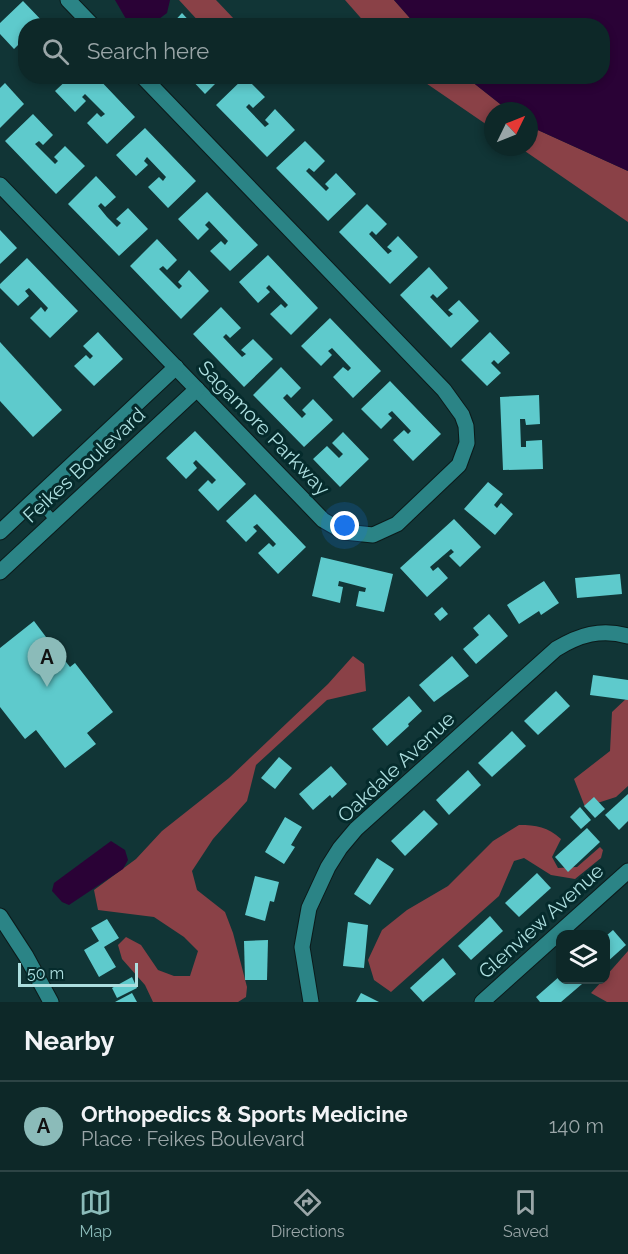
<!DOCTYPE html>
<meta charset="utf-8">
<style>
body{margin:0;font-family:Raleway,sans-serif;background:#163030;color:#f1f3f6}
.controls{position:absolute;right:18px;bottom:18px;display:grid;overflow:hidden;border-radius:12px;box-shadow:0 3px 9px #0003}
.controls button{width:54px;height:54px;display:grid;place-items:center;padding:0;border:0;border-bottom:2px solid #2d4445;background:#0d2828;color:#f1f3f6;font:30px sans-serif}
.compass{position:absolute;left:484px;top:102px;width:54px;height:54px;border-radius:50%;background:#0d2828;box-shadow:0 3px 9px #0003;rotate:47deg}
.scale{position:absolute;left:18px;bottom:15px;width:120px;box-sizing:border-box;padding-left:6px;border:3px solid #addedf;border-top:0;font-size:16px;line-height:21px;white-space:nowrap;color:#addedf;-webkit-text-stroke:4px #052b2c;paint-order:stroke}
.you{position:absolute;left:345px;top:526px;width:21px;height:21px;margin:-15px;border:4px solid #fff;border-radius:50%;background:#1a73e8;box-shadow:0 0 0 9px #1a73e833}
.badge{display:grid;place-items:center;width:39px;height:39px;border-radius:50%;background:#8bbbb9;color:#111;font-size:20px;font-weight:700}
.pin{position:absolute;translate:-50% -50px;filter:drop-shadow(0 2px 3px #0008)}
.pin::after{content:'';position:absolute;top:32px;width:21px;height:18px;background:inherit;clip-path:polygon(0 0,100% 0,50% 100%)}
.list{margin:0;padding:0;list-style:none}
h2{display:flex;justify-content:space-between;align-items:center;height:78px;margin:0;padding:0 24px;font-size:26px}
h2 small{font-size:20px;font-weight:400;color:#9aa6a8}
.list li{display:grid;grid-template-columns:39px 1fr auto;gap:18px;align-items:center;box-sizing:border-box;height:90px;padding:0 24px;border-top:2px solid #2d4445}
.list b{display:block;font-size:22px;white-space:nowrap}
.list p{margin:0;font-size:20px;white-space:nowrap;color:#9aa6a8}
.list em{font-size:20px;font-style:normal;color:#9aa6a8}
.icon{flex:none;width:33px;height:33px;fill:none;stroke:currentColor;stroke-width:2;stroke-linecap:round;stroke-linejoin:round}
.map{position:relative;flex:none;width:628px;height:1002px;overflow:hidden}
.search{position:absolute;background:#0d2828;box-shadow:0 3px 9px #0003;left:18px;right:18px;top:18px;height:66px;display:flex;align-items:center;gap:15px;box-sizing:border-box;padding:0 21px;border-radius:24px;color:#9aa6a8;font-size:22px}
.sheet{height:168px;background:#0d2828}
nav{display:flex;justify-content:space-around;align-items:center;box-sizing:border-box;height:84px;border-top:2px solid #2d4445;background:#0d2828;font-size:16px;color:#9aa6a8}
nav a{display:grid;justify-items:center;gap:3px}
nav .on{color:#8bbbb9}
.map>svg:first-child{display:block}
</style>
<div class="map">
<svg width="628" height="1002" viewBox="0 0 628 1002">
<rect width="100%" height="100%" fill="#113536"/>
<g fill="#8a4147">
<path d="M179 0H216L235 20 224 25H202Z"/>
<path d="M345 0H394L416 25H367Z"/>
<path d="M417 77H466L509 111H493V129Z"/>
<path d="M529 126 628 171V222L519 147H529Z"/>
<path d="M353 656 364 664 366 691 327 700 256 765 247 801 213 839 192 871 197 890 225 912 233 933 247 987 246 997 238 1002H153L145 985 122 959 118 945 126 937 141 945 158 970 174 976H190L198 951 184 937 154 917 98 910 94 890 136 859 162 831 229 778 328 684Z"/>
<path d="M628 697V786L616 797 585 807 574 779 610 751 612 712Z"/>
<path d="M519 825C536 825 548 827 561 839L552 857 558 868 577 867 600 847 603 850 601 858 575 879 551 875 524 858 514 861 499 896 391 992 374 980 368 960 382 930 407 910 448 886 493 841Z"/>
<path d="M628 951V1002H607L591 993 603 980H606V976Z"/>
</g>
<g fill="#2a0236">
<path d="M115 0H170L167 13 151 25 135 26 126 19Z"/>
<path d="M394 0H628V171L529 126V111H509L466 77 602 76V26L416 25Z"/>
<path d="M111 841 125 850 128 860 123 869 69 905 62 902 52 891 54 883Z"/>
</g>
<g fill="#5ecacc">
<path d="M23 1 47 26H26V30L21 34 25 38 14 49 0 34V23Z"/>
<path d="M182 13 194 26H170Z"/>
<path d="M71 76H96L135 117 107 144 87 123 97 113 101 117 105 114 85 94 82 97 86 101 75 112 55 91Z"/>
<path d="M188 76H223L205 94Z"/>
<path d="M245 77 265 97 253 108 249 104 246 107 265 127 269 124 265 120 275 109 295 130 267 157 216 105Z"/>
<path d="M5 83 24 104 0 128V88Z"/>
<path d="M33 114 53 135 43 145 39 141 35 144 55 164 58 161 54 157 65 146 85 166 56 194 5 141Z"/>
<path d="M145 128 196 181 168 208 148 187 159 177 163 181 166 177 147 157 144 161 148 165 136 176 116 155Z"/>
<path d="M305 141 325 161 314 172 309 168 306 171 326 191 329 188 325 184 336 173 356 194 328 221 276 168Z"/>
<path d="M96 176 116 197 105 207 101 203 98 206 107 217 117 227 121 223 116 219 128 208 148 229 119 256 68 204Z"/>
<path d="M207 192 258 245 230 271 210 251 221 241 225 245 228 241 209 221 205 225 209 229 198 240 178 219Z"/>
<path d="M367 204 387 224 376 235 372 231 369 234 388 254 392 251 387 247 398 236 418 257 390 284 339 232Z"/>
<path d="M0 230 17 248 0 264Z"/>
<path d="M157 239 177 260 167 270 163 266 159 269 179 289 182 286 178 282 189 270 209 291 181 319 130 266Z"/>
<path d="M268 255 318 308 291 335 270 314 281 304 285 308 288 305 269 285 266 288 270 292 258 303 239 282Z"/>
<path d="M27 258 78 311 50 338 30 318 41 307 45 312 48 308 29 288 25 291 29 296 18 306 0 288V284Z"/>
<path d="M429 267 448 288 437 298 433 294 430 297 449 317 453 314 448 310 459 300 479 321 451 348 400 295Z"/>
<path d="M221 307 241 328 230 338 226 334 223 337 242 357 246 354 241 350 253 339 273 359 244 387 193 334Z"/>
<path d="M330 318 381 371 353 398 333 377 343 367 348 371 351 368 332 348 328 351 332 355 321 366 301 346Z"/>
<path d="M98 332 123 359 94 386 74 366 86 355 90 359 93 356 83 346Z"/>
<path d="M490 332 510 353 498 364 494 360 491 363 501 373 487 386 461 360Z"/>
<path d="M0 342 62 410 33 437 0 401Z"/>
<path d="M281 367 301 388 291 398 287 394 283 398 302 418 306 414 302 410 313 399 333 420 304 447 253 395Z"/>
<path d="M390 381 441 434 413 461 393 440 404 430 408 434 411 431 392 411 388 414 392 418 381 429 361 409Z"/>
<path d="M539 395 540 424 526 425 525 419H520L521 447H526V441L542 440 543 469 503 470 500 397Z"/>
<path d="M195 431 246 484 218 511 198 490 208 480 212 484 216 480 196 460 193 463 197 468 186 479 166 458Z"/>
<path d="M343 432 369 459 340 487 313 459 327 446 339 458 343 454 332 443Z"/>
<path d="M488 482 503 494 494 505 497 508 501 503 513 514 495 535 464 509Z"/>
<path d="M255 494 306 547 278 574 258 553 269 543 273 547 276 544 257 524 253 527 257 531 246 542 226 521Z"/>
<path d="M454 519 481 547 460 567 449 556 454 552 451 549 430 567 433 571 438 567 448 578 427 597 400 568Z"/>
<path d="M321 557 393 574 384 612 356 606 359 591 365 592 366 588 339 581 338 586 343 587 340 603 312 596Z"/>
<path d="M620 574 622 594 577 598 575 578Z"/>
<path d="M544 581 559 603 541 615 539 611 519 624 507 605Z"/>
<path d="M442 607 448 614 440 621 434 614Z"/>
<path d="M489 614 508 636 476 664 463 649 479 635 473 628Z"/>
<path d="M34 621 49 641 43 646 53 658 59 653 70 667 75 663 113 712 87 733 96 744 65 768 36 730 25 739 0 707V648Z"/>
<path d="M452 656 469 676 434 702 419 685Z"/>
<path d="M593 675 628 680V700L590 695Z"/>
<path d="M556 691 570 706 538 735 524 721Z"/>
<path d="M409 696 422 711 408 724 409 726 387 746 372 729Z"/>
<path d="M512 731 526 746 492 777 478 763Z"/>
<path d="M279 757 292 768 275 789 261 778Z"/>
<path d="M331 766 347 784 332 798 330 795 313 810 299 794Z"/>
<path d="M468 770 481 785 449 815 436 800Z"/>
<path d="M628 794V821L619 830 605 815Z"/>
<path d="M594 797 605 809 595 818 584 806Z"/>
<path d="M580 807 591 820 581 829 570 817Z"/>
<path d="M424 810 438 824 405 856 391 841Z"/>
<path d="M285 817 302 827 291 845 295 847 284 864 265 852Z"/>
<path d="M587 828 600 842 568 872 555 857Z"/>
<path d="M377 858 394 869 370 905 354 894Z"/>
<path d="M537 873 551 888 519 917 505 903Z"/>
<path d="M255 876 279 882 274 902 270 901 265 921 245 915Z"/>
<path d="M490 916 503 931 471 960 458 946Z"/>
<path d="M107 919 119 938 104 947 116 967 99 977 84 950 99 941 91 928Z"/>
<path d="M348 922 368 925 364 968 343 966Z"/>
<path d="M613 930 626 945 606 963V936Z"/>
<path d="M268 940 267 980H245L244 941Z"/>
<path d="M443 958 456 974 423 1002 410 988Z"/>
<path d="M560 976V980H579L582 984 561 1002H540L536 997Z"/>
<path d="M132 977 137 988 117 998 112 988Z"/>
<path d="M132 993 137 1002H115Z"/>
<path d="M361 993 379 1002H356Z"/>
</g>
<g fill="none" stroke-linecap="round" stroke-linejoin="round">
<g stroke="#0b1a1a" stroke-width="10">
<path id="lane" d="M35 499 55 521"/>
</g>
<g stroke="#0b1a1a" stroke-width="17">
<g id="street">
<path d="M68 0 93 26"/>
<path d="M0 185 323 520 344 532 373 535 397 524 459 465 467 443 466 426 462 415 444 390 142 76"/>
<path d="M0 532 176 367"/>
<path d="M0 572 197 389"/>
<path d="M311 1002 302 947 309 908 328 867 340 848 356 829 556 649C579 635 601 628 628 636"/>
<path d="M482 1002 628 871"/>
</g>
</g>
<g stroke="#0b1a1a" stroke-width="17">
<path id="secondary" d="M0 916 26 956 51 1002"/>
</g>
<use href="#lane" stroke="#2b8486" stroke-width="8"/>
<use href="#street" stroke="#2b8486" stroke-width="15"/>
<use href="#secondary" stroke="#2b8486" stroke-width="15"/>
</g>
<g text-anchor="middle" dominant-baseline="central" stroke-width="6" stroke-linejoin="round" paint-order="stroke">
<g font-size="20" fill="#addedf" stroke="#052b2c">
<text transform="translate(264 428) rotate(46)">Sagamore Parkway</text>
<text transform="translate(84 465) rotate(-43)">Feikes Boulevard</text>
<text transform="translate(396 767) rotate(-43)">Oakdale Avenue</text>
<text transform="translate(541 921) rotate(-42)">Glenview Avenue</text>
</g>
</g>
</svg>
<div class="controls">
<button><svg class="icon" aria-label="layers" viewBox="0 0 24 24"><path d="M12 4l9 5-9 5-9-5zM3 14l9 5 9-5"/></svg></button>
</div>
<svg class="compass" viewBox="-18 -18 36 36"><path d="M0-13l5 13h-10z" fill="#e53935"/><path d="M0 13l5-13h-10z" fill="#9aa6a8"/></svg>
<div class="scale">50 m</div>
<div class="you"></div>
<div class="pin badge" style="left:47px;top:687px">A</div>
<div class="search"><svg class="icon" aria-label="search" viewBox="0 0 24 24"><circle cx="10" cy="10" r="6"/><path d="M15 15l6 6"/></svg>Search here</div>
</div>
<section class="sheet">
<h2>Nearby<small></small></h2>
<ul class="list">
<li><span class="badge">A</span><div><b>Orthopedics &amp; Sports Medicine</b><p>Place · Feikes Boulevard</p></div><em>140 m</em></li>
</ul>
</section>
<nav>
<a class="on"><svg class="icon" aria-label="map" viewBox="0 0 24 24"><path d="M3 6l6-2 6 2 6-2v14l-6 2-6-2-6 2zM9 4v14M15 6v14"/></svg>Map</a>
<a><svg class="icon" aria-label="directions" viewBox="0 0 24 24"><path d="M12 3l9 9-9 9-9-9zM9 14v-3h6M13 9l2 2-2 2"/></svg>Directions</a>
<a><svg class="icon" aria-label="saved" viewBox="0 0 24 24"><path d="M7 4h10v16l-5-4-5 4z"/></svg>Saved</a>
</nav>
